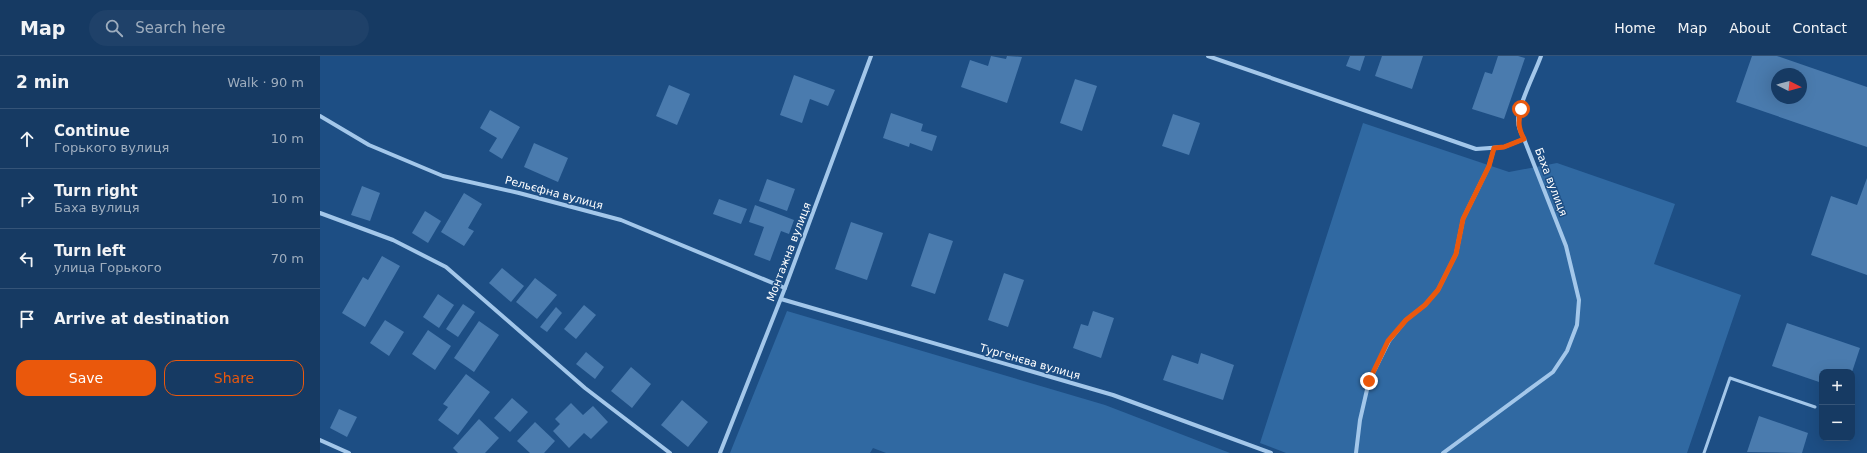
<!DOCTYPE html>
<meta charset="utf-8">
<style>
body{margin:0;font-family:"DejaVu Sans",sans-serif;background:#1f4169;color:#f1f3f6}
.controls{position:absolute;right:12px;bottom:12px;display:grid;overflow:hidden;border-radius:8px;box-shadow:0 4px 16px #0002}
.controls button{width:36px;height:36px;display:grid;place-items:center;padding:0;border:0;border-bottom:1px solid #355478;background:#163a63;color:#f1f3f6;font:20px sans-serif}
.compass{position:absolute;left:1451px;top:12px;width:36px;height:36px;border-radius:50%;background:#163a63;box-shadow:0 4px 16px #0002;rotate:96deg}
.stop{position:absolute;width:12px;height:12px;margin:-9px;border:3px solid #ea580c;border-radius:50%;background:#fff}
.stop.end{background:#ea580c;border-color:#fff;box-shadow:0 1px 4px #0008}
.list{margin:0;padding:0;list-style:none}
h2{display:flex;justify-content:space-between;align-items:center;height:52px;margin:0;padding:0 16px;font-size:17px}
h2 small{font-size:13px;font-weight:400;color:#9eadbe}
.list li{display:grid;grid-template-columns:26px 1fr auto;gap:12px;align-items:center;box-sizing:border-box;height:60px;padding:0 16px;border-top:1px solid #355478}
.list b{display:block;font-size:15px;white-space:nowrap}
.list p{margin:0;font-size:13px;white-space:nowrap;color:#9eadbe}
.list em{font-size:13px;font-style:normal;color:#9eadbe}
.actions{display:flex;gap:8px;padding:12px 16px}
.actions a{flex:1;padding:9px 0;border:1px solid #ea580c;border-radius:12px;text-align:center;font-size:14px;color:#ea580c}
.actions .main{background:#ea580c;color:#fff}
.icon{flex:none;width:22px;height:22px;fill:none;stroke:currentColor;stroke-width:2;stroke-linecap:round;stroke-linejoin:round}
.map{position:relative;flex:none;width:1547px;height:397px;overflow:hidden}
header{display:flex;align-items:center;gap:24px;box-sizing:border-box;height:56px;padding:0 20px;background:#163a63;border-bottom:1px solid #355478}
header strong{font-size:19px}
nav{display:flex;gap:22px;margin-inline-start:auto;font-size:14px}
.search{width:280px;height:36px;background:#1f4169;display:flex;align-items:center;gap:10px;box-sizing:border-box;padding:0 14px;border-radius:22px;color:#9eadbe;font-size:15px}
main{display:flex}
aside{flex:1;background:#163a63}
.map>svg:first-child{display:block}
</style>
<header>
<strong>Map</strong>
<div class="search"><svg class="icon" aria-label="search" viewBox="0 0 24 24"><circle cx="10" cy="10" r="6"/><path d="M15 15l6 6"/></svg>Search here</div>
<nav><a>Home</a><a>Map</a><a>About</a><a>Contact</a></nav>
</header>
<main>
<aside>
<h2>2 min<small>Walk · 90 m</small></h2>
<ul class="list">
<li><svg class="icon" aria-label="ahead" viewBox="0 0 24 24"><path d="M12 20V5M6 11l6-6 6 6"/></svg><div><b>Continue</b><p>Горького вулиця</p></div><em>10 m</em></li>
<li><svg class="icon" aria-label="right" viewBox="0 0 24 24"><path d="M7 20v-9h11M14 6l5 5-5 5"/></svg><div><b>Turn right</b><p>Баха вулиця</p></div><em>10 m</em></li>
<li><svg class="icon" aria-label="left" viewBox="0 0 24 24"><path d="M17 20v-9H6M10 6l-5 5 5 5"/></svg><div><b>Turn left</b><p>улица Горького</p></div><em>70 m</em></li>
<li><svg class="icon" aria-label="arrive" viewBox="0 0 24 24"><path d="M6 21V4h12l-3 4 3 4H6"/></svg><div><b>Arrive at destination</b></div></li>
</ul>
<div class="actions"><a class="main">Save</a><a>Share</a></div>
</aside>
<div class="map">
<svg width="1547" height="397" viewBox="0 0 1547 397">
<rect width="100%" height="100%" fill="#1d4e84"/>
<g fill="#3069a2">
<path d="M1043 67 1189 116 1237 107 1355 148 1334 208 1421 239 1367 397H966L940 387Z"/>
<path d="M467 255 785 349 910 397H566L553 392 550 397H410Z"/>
</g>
<g fill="#4a7bae" fill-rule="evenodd">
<path d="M671 0 686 3 687 0 702 1 687 47 641 31 650 4 668 10Z"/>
<path d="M1030 0H1045L1040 15 1026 10Z"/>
<path d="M1062 0H1103L1092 33 1055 20Z"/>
<path d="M1178 0H1198L1205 2 1184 63 1152 53 1165 16 1172 18Z"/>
<path d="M1432 0H1457L1547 31V91L1416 46ZM1457 18H1481V42H1457Z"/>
<path d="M474 19 515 34 508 50 490 43 482 67 460 59Z"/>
<path d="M755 23 777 30 762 75 740 67Z"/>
<path d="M349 29 370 38 357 69 336 60Z"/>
<path d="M170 54 200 71 182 103 169 95 177 82 160 72Z"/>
<path d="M571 57 603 68 601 75 617 80 612 95 590 87 589 91 563 82Z"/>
<path d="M853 58 880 67 869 99 842 90Z"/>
<path d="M214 87 248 102 238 126 204 111Z"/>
<path d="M1547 122V219L1491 199 1511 140 1537 149Z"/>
<path d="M447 123 475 133 467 155 439 145Z"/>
<path d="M42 130 60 137 50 165 31 159Z"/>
<path d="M144 137 162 148 148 172 154 175 144 190 121 176Z"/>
<path d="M399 143 427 153 421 168 393 158Z"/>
<path d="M435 149 474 164 469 178 461 175 450 205 434 199 444 171 429 166Z"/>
<path d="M105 155 121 165 108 187 92 177Z"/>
<path d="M531 166 563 177 547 224 515 213Z"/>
<path d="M609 177 633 185 615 238 591 230Z"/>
<path d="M62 200 80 210 45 271 22 257 43 221 48 224Z"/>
<path d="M182 212 204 230 191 246 169 227Z"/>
<path d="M684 217 704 224 688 271 668 264Z"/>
<path d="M215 222 237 239 217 263 196 246Z"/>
<path d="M118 238 134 249 119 272 103 261Z"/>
<path d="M143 248 155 256 138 281 126 273Z"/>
<path d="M264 249 276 259 256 283 244 273Z"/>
<path d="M236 251 242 257 227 276 220 271Z"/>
<path d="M773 255 794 262 781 302 753 292 761 268 768 270Z"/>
<path d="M65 264 84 276 69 300 50 287Z"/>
<path d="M159 265 179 279 154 316 134 302Z"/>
<path d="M1467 267 1540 292 1532 316H1502V327L1452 310Z"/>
<path d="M108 274 131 290 115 314 92 298Z"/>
<path d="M266 296 284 311 275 323 256 308Z"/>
<path d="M881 297 914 309 903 344 843 324 852 299 878 308Z"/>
<path d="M311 311 331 328 312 352 291 335Z"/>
<path d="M146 318 170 336 138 379 118 364 128 351 123 348Z"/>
<path d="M192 342 208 356 190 376 174 362Z"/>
<path d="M362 344 388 366 368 391 341 369Z"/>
<path d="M251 347 263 359 273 350 288 366 271 383 264 377 249 392 233 375 240 368 235 363Z"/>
<path d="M19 353 37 361 27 381 10 372Z"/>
<path d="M1439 360 1488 377 1482 397 1427 396Z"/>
<path d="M159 363 179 382 165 397H138L133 392Z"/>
<path d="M215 366 235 385 224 397H210L197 385Z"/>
</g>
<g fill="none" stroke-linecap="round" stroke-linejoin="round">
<path stroke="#a3c7ea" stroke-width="3" d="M1384 397 1410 322 1495 351"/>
<g stroke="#a3c7ea" stroke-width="4">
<path d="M888 0 1156 93 1184 91 1204 83 1246 190 1259 244 1257 269 1247 295 1233 316 1123 397"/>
<path d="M0 60 49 89 123 120 199 137 301 164 465 232"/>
<path d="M1204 83C1201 77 1198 72 1198 65 1198 49 1215 17 1221 0"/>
<path d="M0 157 73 184 126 211 265 332 350 397"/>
<path d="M461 243 793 339 951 397"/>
<path d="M0 384 29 397"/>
<path d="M400 397 465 232 551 0"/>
<path d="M1036 397 1040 364 1049 325 1069 285 1086 264 1105 249 1118 234 1136 198 1143 163 1169 110 1174 92"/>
</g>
</g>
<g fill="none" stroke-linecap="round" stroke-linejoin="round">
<path stroke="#ea580c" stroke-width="5" d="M1049 325 1068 285 1086 264 1105 249 1118 234 1136 198 1143 163 1169 110 1174 92 1184 91 1204 83C1198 72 1198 65 1201 53"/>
</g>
<g text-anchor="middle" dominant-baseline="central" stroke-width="3" stroke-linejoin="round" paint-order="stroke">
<g font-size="11" fill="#fff" stroke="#1d4e84">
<text transform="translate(1231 126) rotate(69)">Баха вулиця</text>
<text transform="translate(234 137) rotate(15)">Рельєфна вулиця</text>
<text transform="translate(469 196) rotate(-69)">Монтажна вулиця</text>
<text transform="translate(710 306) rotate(16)">Тургенєва вулиця</text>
</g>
</g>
</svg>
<div class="controls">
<button>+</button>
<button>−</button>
</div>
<svg class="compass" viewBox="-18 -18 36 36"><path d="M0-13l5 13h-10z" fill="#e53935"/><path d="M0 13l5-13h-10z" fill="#9eadbe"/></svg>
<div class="stop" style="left:1201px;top:53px"></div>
<div class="stop end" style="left:1049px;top:325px"></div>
</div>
</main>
